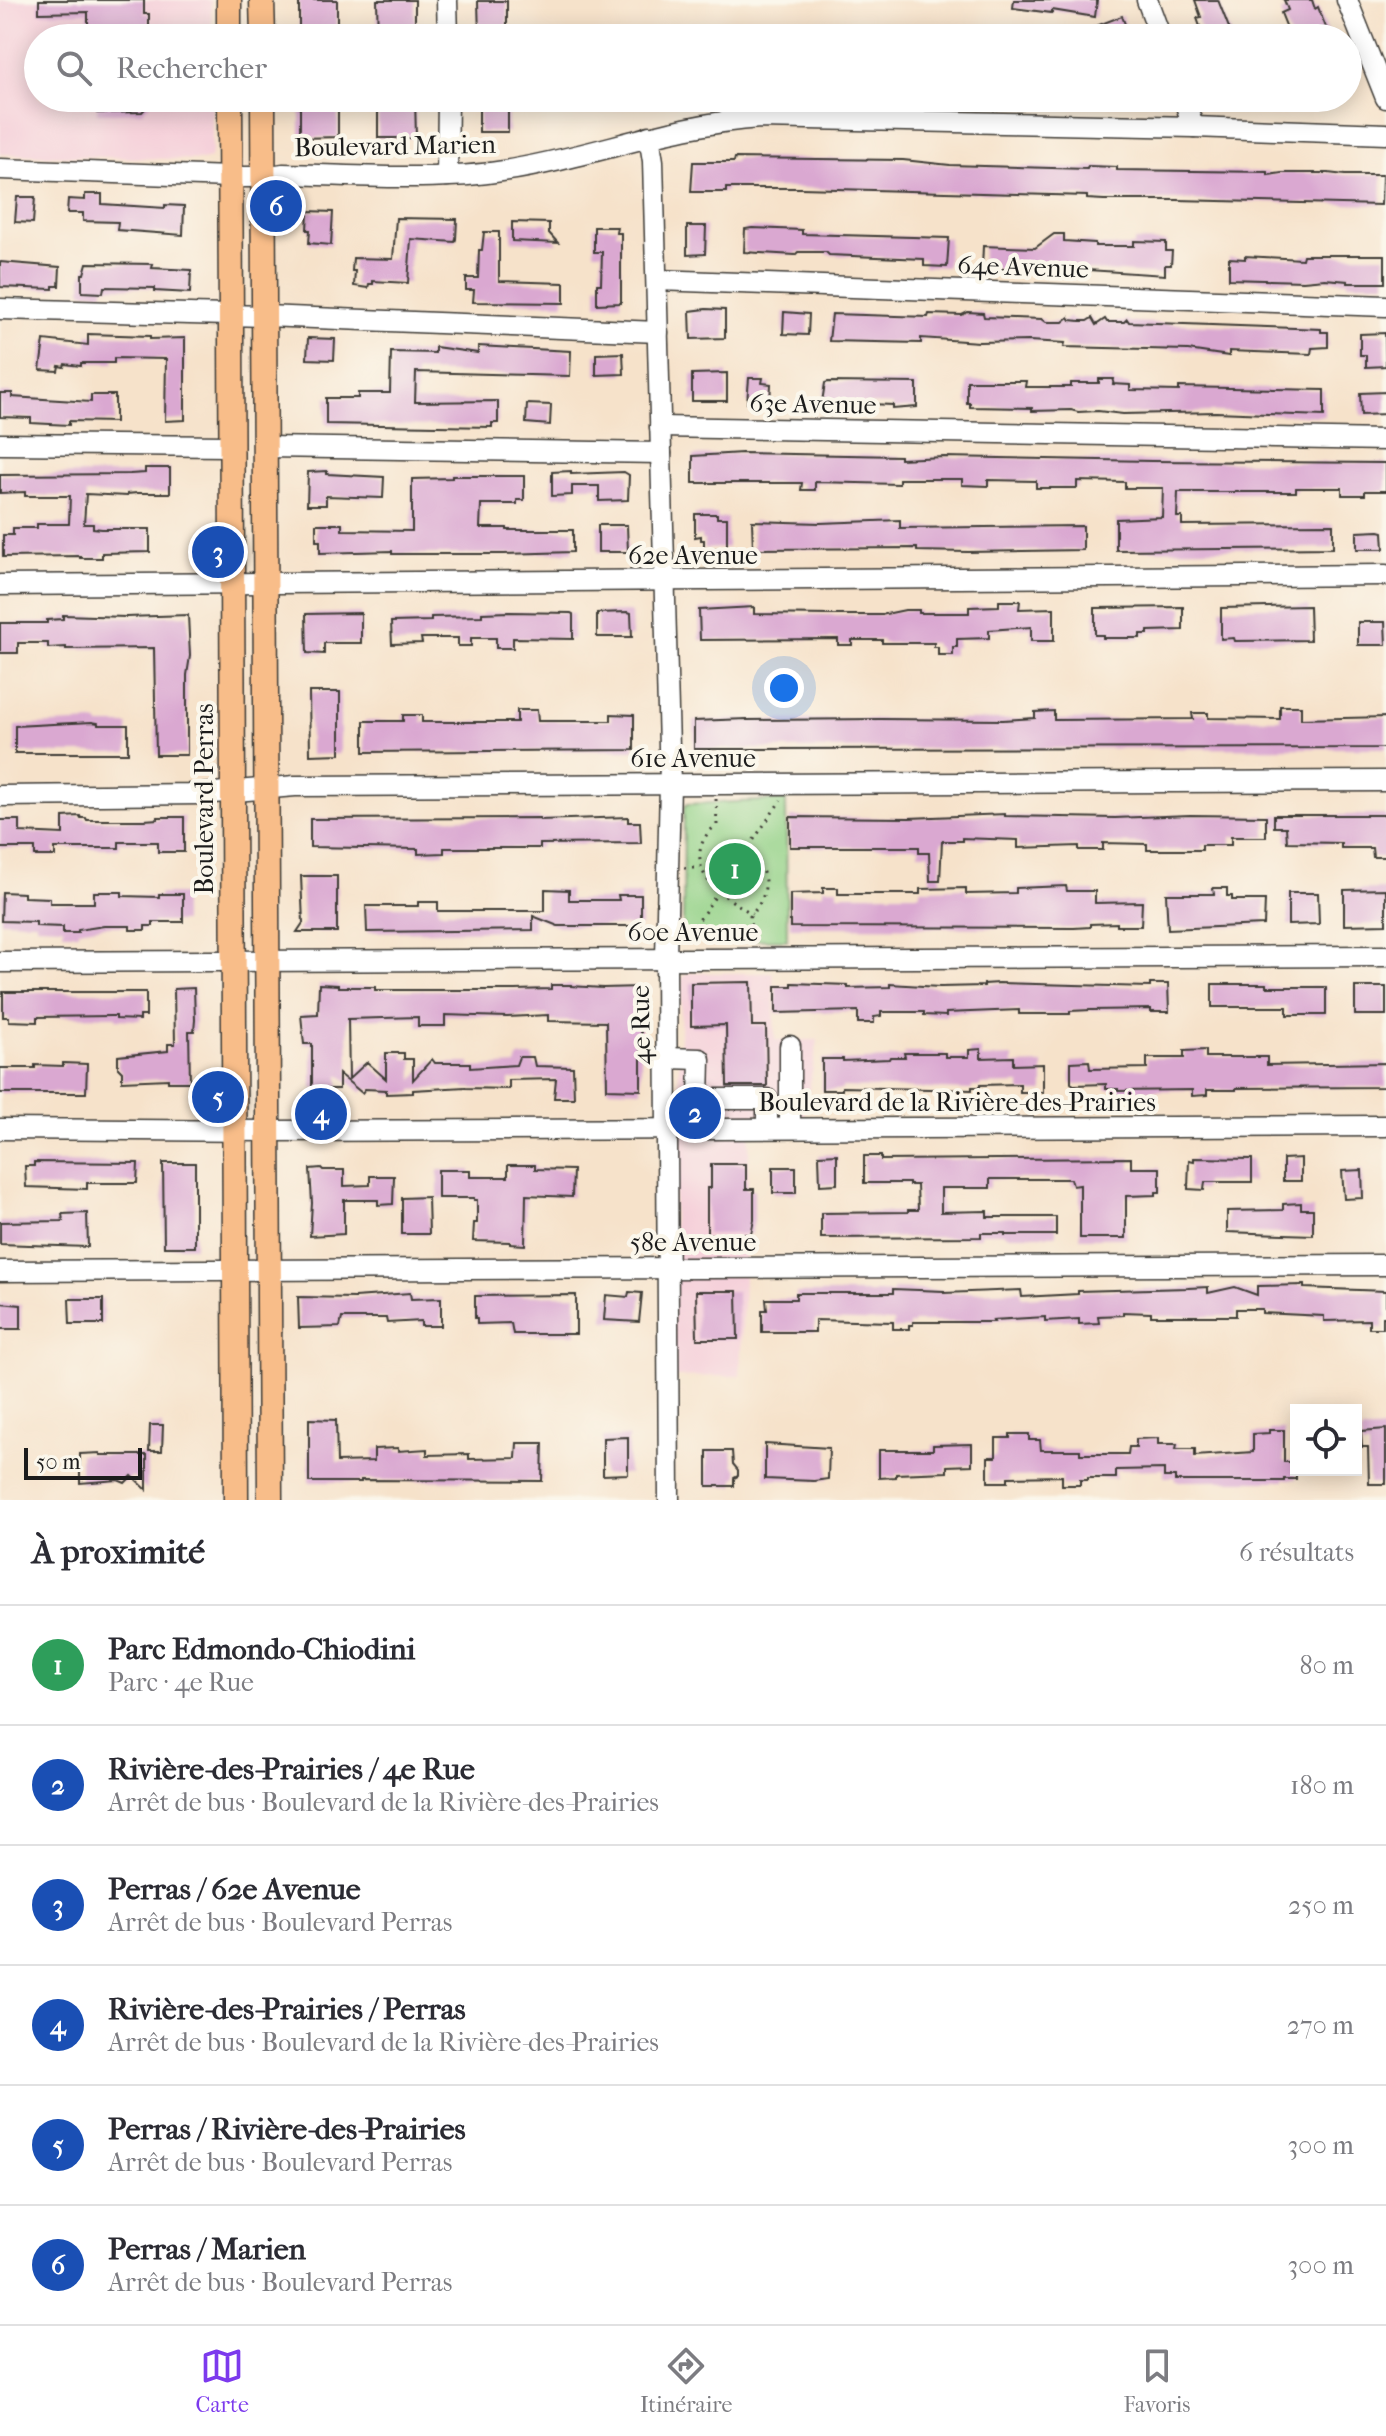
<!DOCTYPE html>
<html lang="fr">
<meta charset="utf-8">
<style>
body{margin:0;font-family:"IM FELL French Canon",serif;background:#f2f2f3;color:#2b2b33}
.controls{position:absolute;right:24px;bottom:24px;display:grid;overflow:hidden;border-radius:0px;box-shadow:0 4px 20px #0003}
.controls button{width:72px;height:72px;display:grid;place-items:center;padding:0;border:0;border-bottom:2px solid #e1e1e2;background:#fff;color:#2b2b33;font:40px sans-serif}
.scale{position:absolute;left:24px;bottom:20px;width:118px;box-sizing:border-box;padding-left:8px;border:4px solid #1c1c1c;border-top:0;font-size:22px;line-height:28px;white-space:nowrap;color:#1c1c1c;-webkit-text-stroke:6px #fbf7ec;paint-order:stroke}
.you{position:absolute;left:784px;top:688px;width:28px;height:28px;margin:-20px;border:6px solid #fff;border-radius:50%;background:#1a73e8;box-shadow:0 0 0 12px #1a73e833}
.badge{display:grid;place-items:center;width:52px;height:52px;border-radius:50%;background:#7c3aed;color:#fff;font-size:26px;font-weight:700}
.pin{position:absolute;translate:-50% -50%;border:4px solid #fff;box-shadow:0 2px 8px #0006}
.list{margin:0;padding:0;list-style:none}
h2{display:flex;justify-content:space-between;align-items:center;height:104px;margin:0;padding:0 32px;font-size:34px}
h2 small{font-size:26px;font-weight:400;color:#7c7c81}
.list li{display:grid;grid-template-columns:52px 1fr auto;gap:24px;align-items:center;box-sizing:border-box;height:120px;padding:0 32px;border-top:2px solid #e1e1e2}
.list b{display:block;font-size:30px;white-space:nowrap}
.list p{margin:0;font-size:26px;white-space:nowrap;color:#7c7c81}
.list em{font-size:26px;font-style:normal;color:#7c7c81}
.icon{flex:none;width:44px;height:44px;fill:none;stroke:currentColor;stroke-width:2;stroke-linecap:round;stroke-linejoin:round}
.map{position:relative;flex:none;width:1386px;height:1500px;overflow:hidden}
.search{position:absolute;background:#fff;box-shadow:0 4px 20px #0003;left:24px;right:24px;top:24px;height:88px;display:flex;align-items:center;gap:20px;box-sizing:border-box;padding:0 28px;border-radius:44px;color:#7c7c81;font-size:30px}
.sheet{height:824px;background:#fff}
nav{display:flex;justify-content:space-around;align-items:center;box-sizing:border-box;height:112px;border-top:2px solid #e1e1e2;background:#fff;font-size:22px;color:#7c7c81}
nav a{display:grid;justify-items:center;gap:4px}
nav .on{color:#7c3aed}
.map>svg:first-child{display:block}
</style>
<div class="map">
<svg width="1386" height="1500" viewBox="0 0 1386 1500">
<rect width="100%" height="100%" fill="#fbf7ec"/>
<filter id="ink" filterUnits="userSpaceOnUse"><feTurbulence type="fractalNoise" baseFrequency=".0125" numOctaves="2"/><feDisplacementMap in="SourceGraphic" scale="16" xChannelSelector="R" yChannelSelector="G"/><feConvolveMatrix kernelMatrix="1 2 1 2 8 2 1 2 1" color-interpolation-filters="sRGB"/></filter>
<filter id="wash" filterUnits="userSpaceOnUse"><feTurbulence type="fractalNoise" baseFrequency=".006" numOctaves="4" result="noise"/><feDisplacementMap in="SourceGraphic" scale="32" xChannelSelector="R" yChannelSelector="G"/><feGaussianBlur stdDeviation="1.8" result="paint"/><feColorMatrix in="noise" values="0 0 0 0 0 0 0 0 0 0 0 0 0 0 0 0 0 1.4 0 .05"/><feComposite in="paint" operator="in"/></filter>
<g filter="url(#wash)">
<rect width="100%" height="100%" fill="#f6e2ca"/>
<g fill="#f5cfd9">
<path d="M0 0H211L212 38H38V98H212V152L210 158 203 160 0 154Z"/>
<path d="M688 973H773L775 1040H818L802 1128 750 1129 740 1376 668 1377 682 979Z"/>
</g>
<path fill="#94d288" stroke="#587752" stroke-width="2" d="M786 800 787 940 697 939 683 930 684 809 686 804Z"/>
<g id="blocks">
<g fill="#daa8d1">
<path d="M39 0H144V14H149V38H96V28H88V12L39 13Z"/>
<rect x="299" y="0" width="38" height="38"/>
<path d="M377 0H415V38H378Z"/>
<path d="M1014 0H1097L1095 17 1052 10V13L1013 8Z"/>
<path d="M1195 0H1218L1233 38H1204L1197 18 1201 17Z"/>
<path d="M1284 0H1312L1315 9 1318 7 1330 38H1291L1281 13 1288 10Z"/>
<path d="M478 1H507V36H479Z"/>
<path d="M1122 16 1130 38H1100L1096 26Z"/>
<path d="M97 98H155L142 112 97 113Z"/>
<path d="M300 98H338V137L300 138Z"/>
<path d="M378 98H415L416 138H378Z"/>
<rect x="479" y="98" width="29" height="34"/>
<path d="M542 98H579V112L542 111Z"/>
<path d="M735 158 903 160 950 165 1087 169 1088 166 1117 167V170L1268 172V175L1282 173H1328L1345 175H1382L1381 205 1177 200H1104L1087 199V196L801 188H726V192H691L693 162H734Z"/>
<path d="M85 194H102V204L165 208V205L184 206 183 235 117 230 118 222 83 221V213H67L68 199 85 200Z"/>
<path d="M17 197H35L33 223 15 222Z"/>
<path d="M308 211 333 212 331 245 309 243 310 230H307Z"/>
<path d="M396 218 457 219 456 239 455 242 411 239 408 283 373 281V284H369L368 288 354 286 355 271H352L353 258 393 259Z"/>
<path d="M512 222 549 223V233L558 243 512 241Z"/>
<path d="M687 226H706L705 254 687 255Z"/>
<path d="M594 227H617L616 233H621V303L597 304V284H601L602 252H594Z"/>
<path d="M752 228 802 230V234L949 238 947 267 924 266V259L829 255 826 252H798L795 255 744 252 745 229Z"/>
<path d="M484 232H499V281L564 283V303L473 302 474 290H466V278H478L479 250H482Z"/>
<path d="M1054 234H1064V241L1095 243V246H1134V241L1166 242V251H1172L1171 265H1165V275L1057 268V270L1049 271 982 268 983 246 1035 248Z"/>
<path d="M1303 255H1385V283H1348V281L1325 279 1303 281 1229 279V258L1245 259V256L1302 259Z"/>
<path d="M0 262 60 267 59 286H53V289L0 287Z"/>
<path d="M87 263 153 264 152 268 191 270 190 293 155 291V288L104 287 103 293 82 292V274H84Z"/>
<path d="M706 309 725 310V338L691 339 690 311Z"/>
<path d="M784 312 809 314 808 335 783 334Z"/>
<path d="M968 312 983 313 984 317 1042 319 1046 322H1063L1069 317 1071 320 1080 321H1087L1092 318 1096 325 1105 319 1107 322H1124L1127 319 1129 322 1321 329V332H1328V347L1312 348 1311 354 1229 351V356L1188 350 1064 347 1065 343 1029 341 979 342 921 338V343L829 341 832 314 928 317 929 314 962 315Z"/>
<path d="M1385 333 1386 366 1366 367V355H1360V334Z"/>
<path d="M88 334 150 336V339L185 338V420L165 421 166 359 114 358V363H81V366L65 364 64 367 59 366 58 371 40 370 44 340 88 345Z"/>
<path d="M308 338 335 339 334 360 307 359Z"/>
<path d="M478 346 571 351 570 376 416 372 415 402 498 401V423H492V427L326 424V398H358V393H390L391 352 435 353V347L478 353Z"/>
<path d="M623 353 624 374 596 375V354Z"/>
<path d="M727 373V401H692V374Z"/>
<path d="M749 378H763L762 383 771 384 770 403H747Z"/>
<path d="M1099 379H1114L1113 384 1130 385V390L1179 391V387L1324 390V416L1216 412 1123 414 1098 411 1078 412 1071 410 1032 411V408L970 407V403H967V381H1026L1025 387H1071V383H1099Z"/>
<path d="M828 382 917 383V407L893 409V405L822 402 825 383Z"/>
<path d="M1386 392V414L1361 415 1360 393Z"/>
<path d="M0 393H12V397L91 402V395H115V422L69 421V425L31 423V418L0 417Z"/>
<path d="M527 404 551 405 550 425 526 423Z"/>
<path d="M742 453 900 456V459L944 457 1151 461 1386 463V491H1365V495H1342V488H1296V492H1178L1177 517H1182V525L1333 524V548L1116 550V519L1162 517 1163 488H1125V482L1077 481V488H1036V481L988 480V486L962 485V479H899V484L815 482V490H801L802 483H693V456Z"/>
<path d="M145 468H170V493H137L127 494V496L86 494 84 524H93V528L102 529H150V552L102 553V558H80V556L3 557V535H13V528H37V524H69L70 496H25V492L0 493V475L130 474 145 473Z"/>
<path d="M327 471V474L384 477 383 498 326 496V505H307L308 472Z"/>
<path d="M571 471V474L624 472 629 475 628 500 599 501V486H572V495L552 496V472Z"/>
<path d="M452 476H524V500H517V504H481L480 528H507V530H573V552L504 554H392V551L320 553V541H316V524H342V530L412 531V479L452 478Z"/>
<path d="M695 514H717V518H727V548L704 549V540H701V536L695 537Z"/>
<path d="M900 520V528L1083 526V550L968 552 917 551V548L753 549 752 521 820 523Z"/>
<path d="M598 525H627L628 552H598Z"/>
<path d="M1379 531 1383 532 1384 549H1357V532Z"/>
<path d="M999 601H1020L1019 609 1054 608V641H1031V627L989 630V638L957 639V647H953V655H938V647H934V643H882V640H852V645H838V639L700 640 699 610 754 607V614L830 615H881L905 610H919V613H969V607L999 606Z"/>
<path d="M1309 606 1310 640 1235 641 1234 638 1221 639V608Z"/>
<path d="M1183 607V630L1148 631V634H1140V638H1103V635H1095V608Z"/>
<path d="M509 612 571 613 573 614V639L513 638V648H496V638H471V646H458V638H421L422 643 392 644 391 622 431 621V617L482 616V613Z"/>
<path d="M628 612 631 613 632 637H597V613Z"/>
<path d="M361 613V643H324V654L307 653 306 614Z"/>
<path d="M63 615 126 617 188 615 190 656 187 675V755H156L154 648 66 649V647L48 648V643H18V653H0V623H47V620L63 619Z"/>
<path d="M1358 622H1385L1386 645H1358Z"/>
<path d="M309 692H340V754L310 755Z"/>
<path d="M1280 706H1301V719L1386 717V748L694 749V721L747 719V720L880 719 1003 720 1035 718V712L1054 711V720L1193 719 1192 713H1208V718L1280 719Z"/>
<path d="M517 710H537L538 721H611V714L634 715V750L364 752V721H403V715H422V722H517Z"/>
<path d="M92 722 98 723V725H128V753H15V726Z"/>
<path d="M1005 814V816L1115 818 1190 815 1266 816V837H1231V845H1202V850H1147V844L1103 843V850H1079V846L1018 848V840L962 838V841H942L940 881H930L929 853H919V847H790V817L909 818Z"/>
<path d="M1274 815H1386V857H1373L1372 848H1341V843L1287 842 1286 827H1274Z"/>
<path d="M80 816 81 818H86L87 820H144L158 819V817H184V852H158V842H119V848H55V856H35V848H0V820H20V832L63 834V817Z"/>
<path d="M628 817V822H640L641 843 540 844V848H444V853L418 854V849L310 847V819L540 818V820Z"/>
<path d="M301 876H337V932H297L303 923Z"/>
<path d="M1066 886 1067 891H1095V903L1142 902 1141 926H1117V923L1090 924V927L1074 928 790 927V894L823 893V888H838V894H920V889L966 888V894L1016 893V888Z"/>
<path d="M1213 888H1227V896H1232V900H1265L1264 925 1168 929 1166 894H1214Z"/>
<path d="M545 889 569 890V900H619L618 895H641V926H558L533 916V930L367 932 366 906H418V902H438V911H545Z"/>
<path d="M1386 889V924L1344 925V890Z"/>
<path d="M2 892 24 893V897L50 898V903H94V892H122V896L159 897V894H183V922H153V926H145V930H130V926H104L78 930V933H63V927L36 926V922L1 921Z"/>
<path d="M1288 893H1318L1319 924 1288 925Z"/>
<path d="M751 982 752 1026H766L767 1086H727L726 1025 691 1026V983Z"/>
<path d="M792 983 848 985V988L890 987V984L940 987 984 986V984L999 983 1150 987V984H1168L1169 1012H1151V1009L1091 1010 1070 1011V1014H1019V1010L946 1013V1016L924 1015V1012H881V1016L874 1017V1023H858V1011L776 1013V986H792Z"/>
<path d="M319 984 338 985V987H375V990H515L551 989V985H571V986L603 988 641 987V1090L607 1089 606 1022 548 1021V1015L507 1017 445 1015V1026H418V1017L348 1019 349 1079 367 1062 386 1079V1053H404V1059H413V1080L432 1059 435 1063H470V1068L516 1065 519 1057H533L535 1066 573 1067 574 1098H554L556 1079 509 1080V1089L465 1088V1087L413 1090V1093L386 1094V1090L365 1089 362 1093 339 1074V1089H312V1044H304L301 1015 318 1014Z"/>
<path d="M1212 984H1266V987H1326V1015H1287V1007H1212Z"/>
<rect x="1355" y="987" width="31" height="28"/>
<path d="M194 988 195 1020 194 1031H189L190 1082H168V1079L122 1081V1072L118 1068V1056L168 1051V1044H175L174 989Z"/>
<path d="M3 992H146V1016H140V1020L116 1019V1016H111L37 1017V1022L9 1021V1017H3Z"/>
<path d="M981 1049V1058L1013 1057V1065L1043 1064V1092H1020V1084L980 1085V1087H972V1090L842 1087V1090H822V1059H843V1061L889 1059 890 1057H905L904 1053H945V1057H969V1050Z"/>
<path d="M1206 1050V1057H1267V1065L1386 1063V1087L1236 1088V1090H1207V1095L1192 1096V1090L1118 1091V1089H1106V1084L1074 1085 1071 1083V1062L1089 1061 1090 1069 1147 1068V1058H1184V1051Z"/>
<path d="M63 1063 87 1064 86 1093H0V1068H35V1065L63 1066Z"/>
<path d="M837 1154V1184L820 1185 819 1155Z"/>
<path d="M864 1156H881V1160L1131 1158V1168H1160V1192H1156V1195L1126 1196V1238H1080V1185L1073 1186 1071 1179H990V1188H941V1212L987 1211V1217H1056V1235H1005V1233H981V1237L821 1238V1213L908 1212V1210H918L917 1185H909V1183H864Z"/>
<path d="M1194 1158 1252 1159V1182H1205L1204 1190 1188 1189 1189 1160 1194 1161Z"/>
<path d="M1301 1158V1181H1283V1159Z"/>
<path d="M34 1162 138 1163 137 1183H87V1189L26 1187 25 1166H34Z"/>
<path d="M163 1163H195V1247H164Z"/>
<path d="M711 1164H746V1189H754V1220L751 1234H707V1188H711Z"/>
<path d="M508 1165H535V1169L573 1170 572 1197 526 1195 525 1245 510 1244V1242L473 1241 474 1223H477V1200H474V1198H438V1170H470V1177H508Z"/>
<rect x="773" y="1167" width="23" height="26"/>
<path d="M321 1168 323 1170H344V1186L370 1185V1176H394L393 1204 378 1205V1200H344V1234L310 1236 312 1203 310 1169Z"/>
<path d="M1362 1170 1363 1198 1344 1199 1342 1171Z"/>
<path d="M428 1197 429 1234H402V1198Z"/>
<path d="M1301 1203V1209H1313V1235L1227 1232V1211L1283 1210V1204Z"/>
<path d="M87 1213 88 1247 0 1244V1222L63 1221 62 1214Z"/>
<path d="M1304 1285V1288L1386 1291V1317H1383V1328H1369V1320L1324 1321V1316L1262 1313V1309H1236V1316H1151V1313L1123 1312V1315L1098 1316 1099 1323 1079 1324V1319L1045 1321V1317L993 1320 994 1322H913V1325H909V1329H893V1322L815 1320V1332H762V1310H767L766 1299H796V1293H893V1289L944 1291V1293L1021 1290 1022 1297 1078 1294V1291L1188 1288 1208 1287V1293L1235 1287 1257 1295V1286Z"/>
<path d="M696 1291H737L738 1339H697Z"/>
<path d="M629 1292 642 1293 639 1322 604 1320 606 1295 628 1297Z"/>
<path d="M410 1293 411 1299 441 1298V1326H421V1321L387 1323 386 1318H342L340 1327 299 1328 298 1297 355 1298V1297Z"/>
<path d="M576 1295V1334H513L511 1323 477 1324V1318H475V1296Z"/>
<path d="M69 1299H103V1324H70Z"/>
<path d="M0 1303 21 1305V1329H0Z"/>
<path d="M309 1419 336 1420 337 1462 374 1461V1449L398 1448V1451L427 1449V1455L469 1454V1459L516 1458 517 1443H543L542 1481 361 1480V1482H309Z"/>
<path d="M150 1425H163L162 1451H149Z"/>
<path d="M1386 1429V1484H1369L1368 1447H1362L1361 1431Z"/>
<path d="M1269 1430H1284V1462H1296V1479H1284V1481H1175V1477H1164V1469L1116 1470V1478H1088V1480H1080V1485H1062V1476L1008 1477V1482H988V1457H996V1438H1010V1434H1029V1440H1040L1041 1450H1080V1454H1128L1129 1447H1136V1439L1158 1438V1444H1177L1176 1449H1195V1456L1253 1452V1434L1269 1433Z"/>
<path d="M628 1437V1474L603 1475V1438Z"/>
<path d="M765 1444 829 1448 828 1479 814 1481 765 1479Z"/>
<path d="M972 1444V1465L947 1466V1472L896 1474V1477L879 1478V1450H933V1445Z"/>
<path d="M707 1451H732L733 1464 738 1470V1476L734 1478V1486H707Z"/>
<path d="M100 1453V1455H147V1490L132 1476 125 1483 118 1480 80 1483V1454Z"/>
</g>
</g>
</g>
<g filter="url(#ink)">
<use href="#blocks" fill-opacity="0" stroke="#3d3a36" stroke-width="2"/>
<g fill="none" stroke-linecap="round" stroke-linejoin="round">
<g stroke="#3d3a36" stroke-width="23">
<g id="minor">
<path d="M447 0 448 38"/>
<path d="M1147 0 1161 38"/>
<path d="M1347 0 1386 98"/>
<path d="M1183 98 1194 127"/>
<path d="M0 169 230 177H264L283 174C353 175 435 182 503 171 591 158 669 124 760 118L1194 127 1386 134"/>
<path d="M447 176 448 98"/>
<path d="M657 280 1386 306"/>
<path d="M0 309 265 316 658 332"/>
<path d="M660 427 1386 440"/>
<path d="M0 444 230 446"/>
<path d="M265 447 661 453 653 161 649 136"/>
<path d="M661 453 670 784 666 958 669 1500"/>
<path d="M0 585 1386 575"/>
<path d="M0 796 202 794 295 786 1386 781"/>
<path d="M0 962 1386 956"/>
<path d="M790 1046V1128"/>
<path d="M667 1058 700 1059 699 1099H767V1128"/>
<path d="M0 1129 269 1131 1386 1126"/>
<path d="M0 1271 1386 1265"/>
</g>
</g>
<g stroke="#3d3a36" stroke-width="27">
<g id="major">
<path d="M229 0V38"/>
<path d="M262 0 263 38"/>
<path d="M230 98 236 1500"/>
<path d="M263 98 270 1500"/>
</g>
</g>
<g stroke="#3d3a36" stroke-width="3" stroke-dasharray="2 6" stroke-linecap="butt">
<path d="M716 799 717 825C708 831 701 841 700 852 697 884 729 898 752 914"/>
<path d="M748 853C771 872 770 895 750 916L751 942"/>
<path d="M684 868H700"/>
<path d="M686 939 781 800"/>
</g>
<use href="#minor" stroke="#fff" stroke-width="20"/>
<use href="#major" stroke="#f8bd89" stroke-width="24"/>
</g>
</g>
<g text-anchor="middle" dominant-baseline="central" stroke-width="8" stroke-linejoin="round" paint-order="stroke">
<g font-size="26" fill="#1c1c1c" stroke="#fbf7ec">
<text transform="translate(395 146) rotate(-1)">Boulevard Marien</text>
<text transform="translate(1023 267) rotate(2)">64e Avenue</text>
<text transform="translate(813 404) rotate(1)">63e Avenue</text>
<text x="693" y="555">62e Avenue</text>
<text x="693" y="758">61e Avenue</text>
<text transform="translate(204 799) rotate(-90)">Boulevard Perras</text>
<text x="693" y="932">60e Avenue</text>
<text transform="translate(641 1025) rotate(-91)">4e Rue</text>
<text x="957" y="1102">Boulevard de la Rivière-des-Prairies</text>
<text x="693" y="1242">58e Avenue</text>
</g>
</g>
</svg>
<div class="controls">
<button><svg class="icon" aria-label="locate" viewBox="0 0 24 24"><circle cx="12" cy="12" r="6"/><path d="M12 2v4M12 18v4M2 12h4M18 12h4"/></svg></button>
</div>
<div class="scale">50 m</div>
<div class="you"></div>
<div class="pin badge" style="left:735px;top:869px;background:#2e9e5b">1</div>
<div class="pin badge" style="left:695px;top:1113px;background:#1a4fb4">2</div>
<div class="pin badge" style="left:218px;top:552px;background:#1a4fb4">3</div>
<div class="pin badge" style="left:321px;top:1114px;background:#1a4fb4">4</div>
<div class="pin badge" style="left:218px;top:1097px;background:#1a4fb4">5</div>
<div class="pin badge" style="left:276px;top:206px;background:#1a4fb4">6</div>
<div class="search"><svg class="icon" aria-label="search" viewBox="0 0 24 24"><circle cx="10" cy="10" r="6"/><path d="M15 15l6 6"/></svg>Rechercher</div>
</div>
<section class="sheet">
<h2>À proximité<small>6 résultats</small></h2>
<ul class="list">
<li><span class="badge" style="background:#2e9e5b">1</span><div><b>Parc Edmondo-Chiodini</b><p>Parc · 4e Rue</p></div><em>80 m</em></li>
<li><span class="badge" style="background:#1a4fb4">2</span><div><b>Rivière-des-Prairies / 4e Rue</b><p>Arrêt de bus · Boulevard de la Rivière-des-Prairies</p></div><em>180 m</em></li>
<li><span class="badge" style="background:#1a4fb4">3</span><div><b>Perras / 62e Avenue</b><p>Arrêt de bus · Boulevard Perras</p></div><em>250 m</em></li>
<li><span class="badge" style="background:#1a4fb4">4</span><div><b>Rivière-des-Prairies / Perras</b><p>Arrêt de bus · Boulevard de la Rivière-des-Prairies</p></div><em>270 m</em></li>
<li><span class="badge" style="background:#1a4fb4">5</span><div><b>Perras / Rivière-des-Prairies</b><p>Arrêt de bus · Boulevard Perras</p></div><em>300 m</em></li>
<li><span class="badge" style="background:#1a4fb4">6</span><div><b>Perras / Marien</b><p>Arrêt de bus · Boulevard Perras</p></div><em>300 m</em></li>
</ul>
</section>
<nav>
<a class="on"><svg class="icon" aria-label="map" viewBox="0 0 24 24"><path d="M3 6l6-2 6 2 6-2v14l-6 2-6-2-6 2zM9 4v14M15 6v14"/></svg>Carte</a>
<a><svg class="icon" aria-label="directions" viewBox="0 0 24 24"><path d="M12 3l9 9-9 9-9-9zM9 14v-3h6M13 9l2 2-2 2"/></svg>Itinéraire</a>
<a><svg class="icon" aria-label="saved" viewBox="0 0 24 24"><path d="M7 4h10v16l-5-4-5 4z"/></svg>Favoris</a>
</nav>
